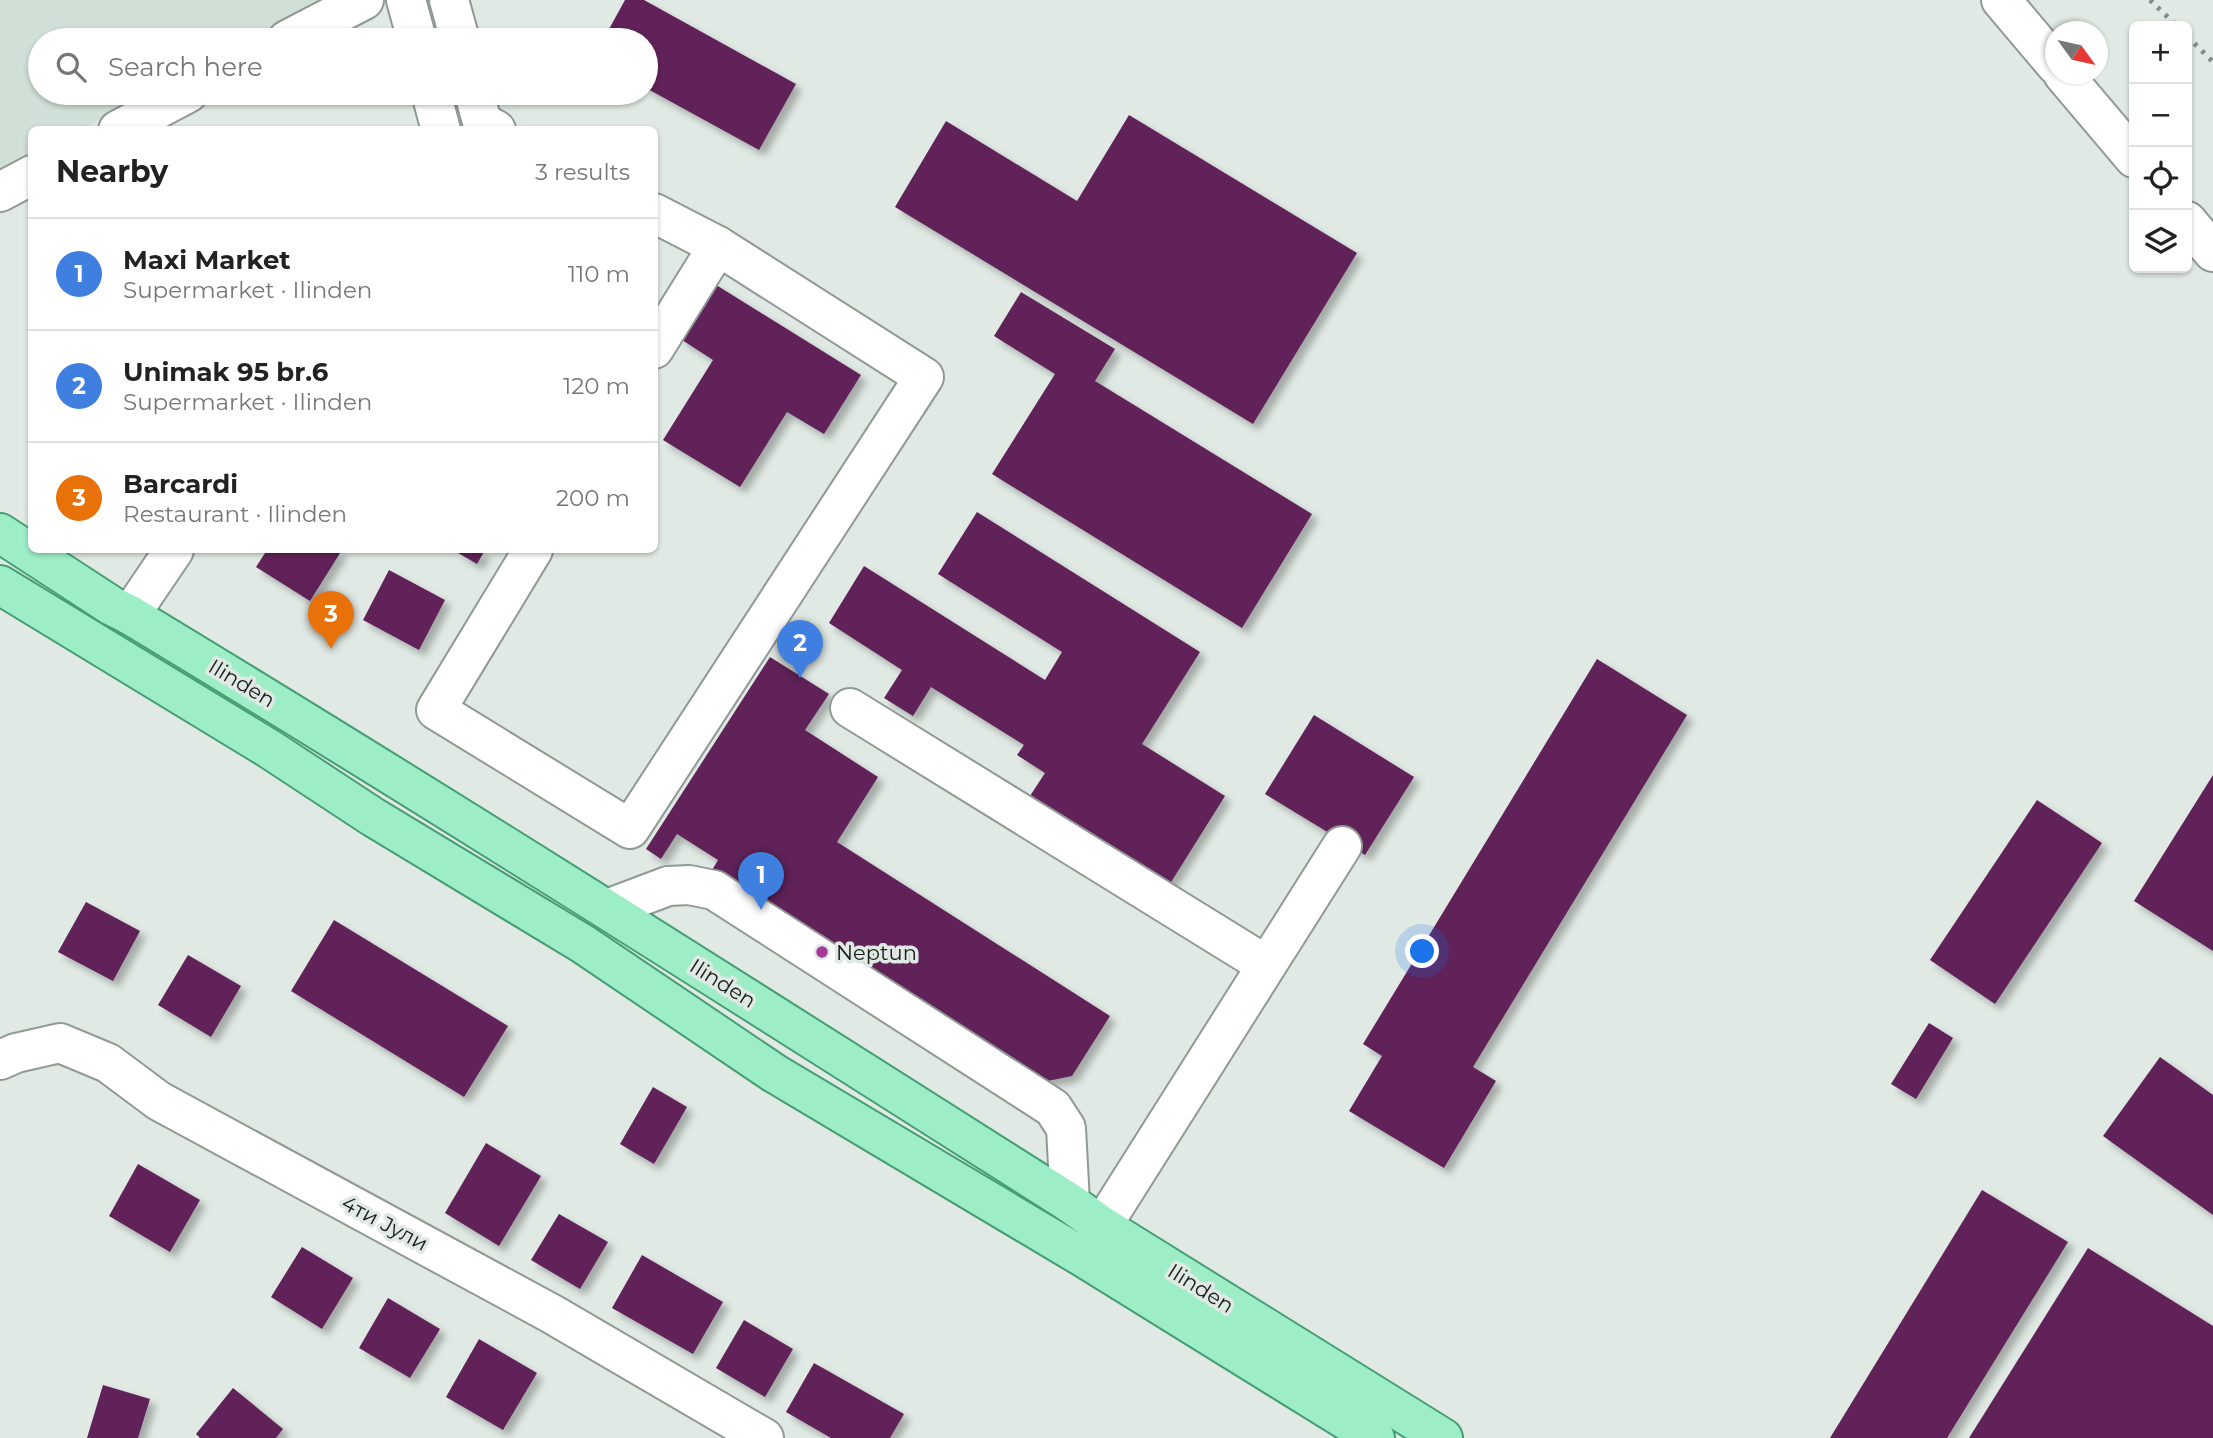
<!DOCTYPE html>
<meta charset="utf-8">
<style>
body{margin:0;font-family:Montserrat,sans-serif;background:#f6f6f6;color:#222}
.controls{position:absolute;right:21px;top:21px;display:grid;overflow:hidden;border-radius:10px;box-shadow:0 2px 5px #0004}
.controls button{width:63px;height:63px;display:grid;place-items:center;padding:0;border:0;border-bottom:2px solid #e0e0e0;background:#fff;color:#222;font:35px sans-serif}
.compass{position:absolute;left:2045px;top:21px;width:63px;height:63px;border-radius:50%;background:#fff;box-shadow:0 2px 5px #0004;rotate:123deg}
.you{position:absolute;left:1423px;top:952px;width:24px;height:24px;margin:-18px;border:5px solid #fff;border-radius:50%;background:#1a73e8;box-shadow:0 0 0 10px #1a73e833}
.badge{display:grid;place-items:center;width:46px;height:46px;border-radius:50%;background:#a53998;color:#fff;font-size:23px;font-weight:700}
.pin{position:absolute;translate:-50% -58px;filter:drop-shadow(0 2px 4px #0008)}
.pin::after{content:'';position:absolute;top:37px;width:24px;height:21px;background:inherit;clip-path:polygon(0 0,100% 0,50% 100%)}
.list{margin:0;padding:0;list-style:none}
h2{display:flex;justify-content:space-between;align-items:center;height:91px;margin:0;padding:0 28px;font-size:30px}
h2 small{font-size:23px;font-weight:400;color:#767676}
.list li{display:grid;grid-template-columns:46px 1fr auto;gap:21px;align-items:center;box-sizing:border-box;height:112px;padding:0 28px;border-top:2px solid #e0e0e0}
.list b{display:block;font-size:26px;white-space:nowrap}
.list p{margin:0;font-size:23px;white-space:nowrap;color:#767676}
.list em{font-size:23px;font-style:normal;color:#767676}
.icon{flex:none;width:38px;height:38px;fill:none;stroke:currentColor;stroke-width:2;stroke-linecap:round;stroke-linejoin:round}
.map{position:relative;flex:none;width:2213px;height:1438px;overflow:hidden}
.search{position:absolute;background:#fff;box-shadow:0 2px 5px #0004;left:28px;top:28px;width:630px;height:77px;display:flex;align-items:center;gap:18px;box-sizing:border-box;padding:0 24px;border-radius:38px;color:#767676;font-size:26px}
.panel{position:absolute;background:#fff;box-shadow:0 2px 5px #0004;left:28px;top:126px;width:630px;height:427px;border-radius:10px}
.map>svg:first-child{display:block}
</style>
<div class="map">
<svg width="2213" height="1438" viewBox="0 0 2213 1438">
<defs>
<filter id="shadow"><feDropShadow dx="6" dy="6" stdDeviation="3.5" flood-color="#0004"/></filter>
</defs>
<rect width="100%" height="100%" fill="#e0e9e4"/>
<path fill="#d0e0d6" d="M0 0H327L251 40H40V93H151L81 129 32 130 31 156 0 172Z"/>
<g fill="#602158" filter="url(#shadow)">
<path d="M625 0H644L796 84 759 150 646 88V40H603Z"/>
<path d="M1129 115 1357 253 1253 424 895 207 946 121 1077 201Z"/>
<path d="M713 283 861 375 824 434 787 412 740 487 663 440 713 360 679 338Z"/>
<path d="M1021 292 1115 349 1095 381 1312 514 1242 628 992 474 1055 374 994 336Z"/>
<path d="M977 512 1200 652 1142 744 1225 796 1168 887 1028 799 1045 773 1017 755 1024 745 931 687 913 716 884 698 902 670 829 623 864 566 1045 680 1062 652 938 574Z"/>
<path d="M267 550H342L310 601 256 567Z"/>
<path d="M453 550H485L477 564Z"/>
<path d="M389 570 445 600 419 650 363 620Z"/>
<path d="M770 657 829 694 805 730 878 777 837 842 1110 1016 1072 1076 1033 1084 708 877 718 860 677 834 661 859 646 849Z"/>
<path d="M1597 659 1687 715 1473 1067 1496 1081 1444 1168 1349 1111 1382 1056 1363 1044Z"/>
<path d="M1314 715 1414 777 1365 855 1265 794Z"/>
<path d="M2213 775V951L2134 901Z"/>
<path d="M2037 800 2102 843 1995 1004 1930 960Z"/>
<path d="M86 902 140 931 113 981 58 952Z"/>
<path d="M334 920 508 1026 464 1097 291 991Z"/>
<path d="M188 955 241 986 211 1037 158 1005Z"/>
<path d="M1929 1023 1953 1038 1916 1099 1891 1084Z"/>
<path d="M2160 1057 2213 1095V1215L2103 1136Z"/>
<path d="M653 1087 687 1107 654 1164 620 1144Z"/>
<path d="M486 1143 541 1176 499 1246 445 1213Z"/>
<path d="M138 1164 200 1200 170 1252 109 1216Z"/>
<path d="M1982 1190 2068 1242 1947 1438H1830Z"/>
<path d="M559 1214 608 1242 580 1289 531 1260Z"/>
<path d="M302 1247 353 1278 322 1329 271 1297Z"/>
<path d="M2088 1248 2213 1326V1438H1969Z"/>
<path d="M642 1255 723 1302 693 1354 612 1308Z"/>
<path d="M388 1298 440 1329 410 1378 359 1348Z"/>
<path d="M744 1320 793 1349 765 1397 716 1368Z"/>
<path d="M479 1339 537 1373 503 1430 446 1397Z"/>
<path d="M814 1363 904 1414 890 1438H831L786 1412Z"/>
<path d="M103 1385 150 1399 138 1438H87Z"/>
<path d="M233 1388 283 1429 276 1438H200L196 1434Z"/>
</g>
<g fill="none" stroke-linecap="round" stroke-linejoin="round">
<g stroke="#919994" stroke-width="42">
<g id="minor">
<path d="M406 0 417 40"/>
<path d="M449 0 460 40"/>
<path d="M2001 0 2056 65"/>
<path d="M287 40 364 0"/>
<path d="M2063 74 2134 158"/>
<path d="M431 93 441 130"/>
<path d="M474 93 482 122 496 130"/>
<path d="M118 130 188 93"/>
<path d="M0 192 32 175"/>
<path d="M2187 221 2213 252"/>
<path d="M654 349 718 246"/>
<path d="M533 550 436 710 630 829 924 377 718 246 654 213"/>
<path d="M130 615 174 550"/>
<path d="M850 708 1266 965"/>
<path d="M607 909 668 886 689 885 714 890 1053 1108 1066 1128 1070 1203"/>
<path d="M0 1060 16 1053 60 1043 108 1063 159 1101 552 1314 764 1438"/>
<path d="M1102 1226 1342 846"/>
</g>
</g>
<g stroke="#459e73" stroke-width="42">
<g id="major">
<path d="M0 533 112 606 130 615C446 806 758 1005 1070 1203L1102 1226 1443 1438"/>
<path d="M0 585 268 748 373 817 583 944 774 1073 1081 1256 1375 1438"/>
</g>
</g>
<use href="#minor" stroke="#fff" stroke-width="38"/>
<use href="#major" stroke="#9deec7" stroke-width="38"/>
<g stroke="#858b88" stroke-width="5" stroke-dasharray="3.5 7" stroke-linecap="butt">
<path d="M2150 0 2177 26"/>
<path d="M2187 36 2213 62"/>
</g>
</g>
<circle fill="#a53998" stroke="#e0e9e4" stroke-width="2.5" cx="822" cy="952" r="7"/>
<g text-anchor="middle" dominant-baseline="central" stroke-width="7" stroke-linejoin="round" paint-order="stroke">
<g font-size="21" fill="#1b1e1c" stroke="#e0e9e4">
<text transform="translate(242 683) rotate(31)">Ilinden</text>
<text transform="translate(723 983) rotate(32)">Ilinden</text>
<text transform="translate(385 1223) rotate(28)">4ти Јули</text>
<text transform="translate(1201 1288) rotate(32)">Ilinden</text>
</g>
<g font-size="21" fill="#1b1e1c" stroke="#e0e9e4" text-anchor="start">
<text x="836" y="952">Neptun</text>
</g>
</g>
</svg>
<div class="controls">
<button>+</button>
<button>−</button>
<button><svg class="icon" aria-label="locate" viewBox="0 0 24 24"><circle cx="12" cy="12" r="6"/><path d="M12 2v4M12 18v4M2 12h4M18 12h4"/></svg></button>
<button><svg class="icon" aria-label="layers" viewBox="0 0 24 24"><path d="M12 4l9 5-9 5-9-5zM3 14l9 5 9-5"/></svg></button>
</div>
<svg class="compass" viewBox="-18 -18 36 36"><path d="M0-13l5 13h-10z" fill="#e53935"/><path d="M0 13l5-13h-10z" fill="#767676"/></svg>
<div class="you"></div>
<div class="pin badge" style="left:761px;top:910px;background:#3f7fe0">1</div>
<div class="pin badge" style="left:800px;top:678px;background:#3f7fe0">2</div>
<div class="pin badge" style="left:331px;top:649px;background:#e8710a">3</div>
<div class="search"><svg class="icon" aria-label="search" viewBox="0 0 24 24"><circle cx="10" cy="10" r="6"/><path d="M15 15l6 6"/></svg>Search here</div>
<section class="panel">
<h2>Nearby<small>3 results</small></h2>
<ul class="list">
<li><span class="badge" style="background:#3f7fe0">1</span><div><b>Maxi Market</b><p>Supermarket · Ilinden</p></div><em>110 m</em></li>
<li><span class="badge" style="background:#3f7fe0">2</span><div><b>Unimak 95 br.6</b><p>Supermarket · Ilinden</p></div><em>120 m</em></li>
<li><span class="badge" style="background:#e8710a">3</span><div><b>Barcardi</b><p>Restaurant · Ilinden</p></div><em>200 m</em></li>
</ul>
</section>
</div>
